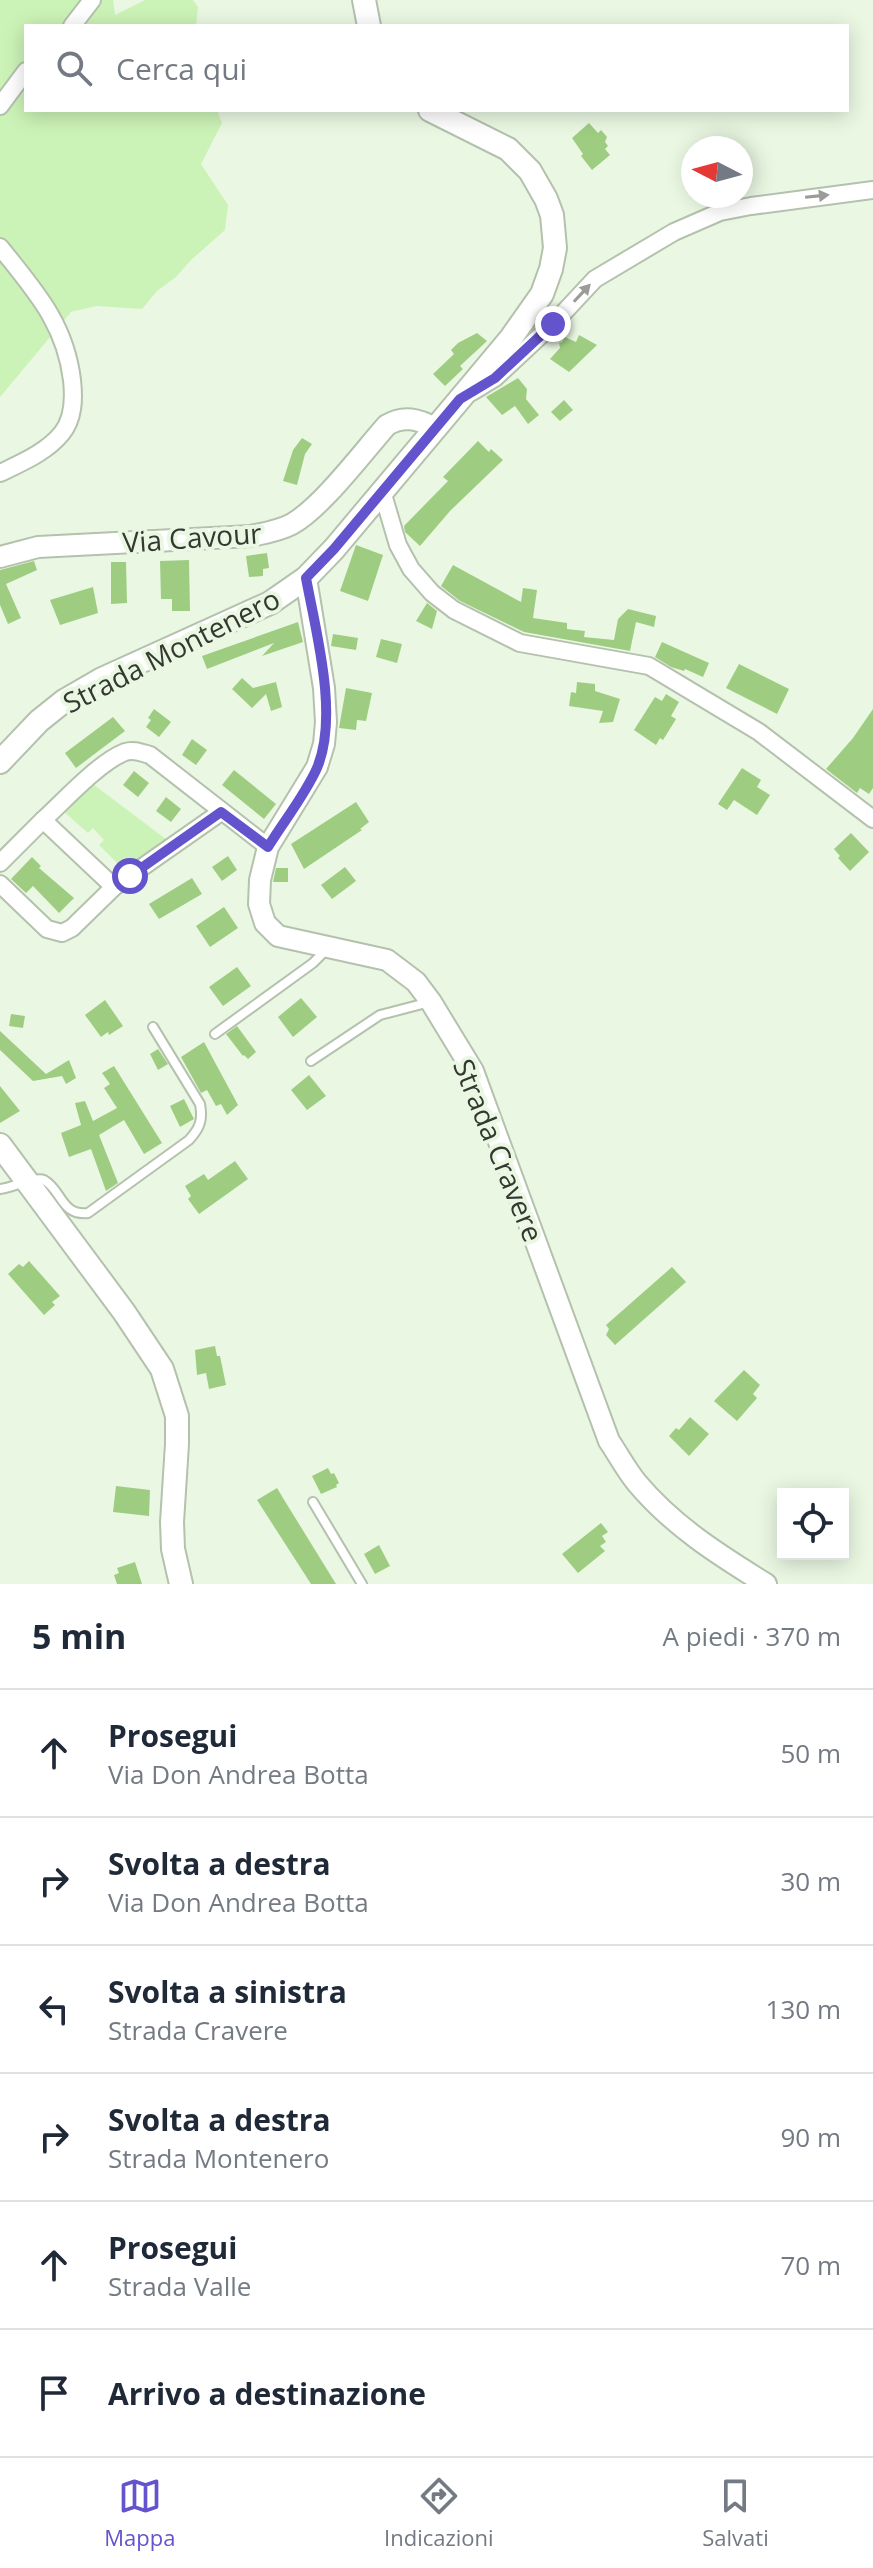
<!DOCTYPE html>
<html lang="it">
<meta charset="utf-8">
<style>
body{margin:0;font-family:"Open Sans",sans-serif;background:#f2f2f3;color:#1f2937}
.controls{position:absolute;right:24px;bottom:24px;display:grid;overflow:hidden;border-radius:0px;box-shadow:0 4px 20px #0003}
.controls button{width:72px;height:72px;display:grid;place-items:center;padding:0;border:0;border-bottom:2px solid #e0e1e3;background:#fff;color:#1f2937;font:40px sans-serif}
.compass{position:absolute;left:681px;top:136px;width:72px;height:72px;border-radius:50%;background:#fff;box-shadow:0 4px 20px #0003;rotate:276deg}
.stop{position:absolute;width:24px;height:24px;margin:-18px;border:6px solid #6353cc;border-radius:50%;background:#fff}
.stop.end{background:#6353cc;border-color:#fff;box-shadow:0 2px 8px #0008}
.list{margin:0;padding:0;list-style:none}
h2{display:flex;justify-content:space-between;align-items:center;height:104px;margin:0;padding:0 32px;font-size:34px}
h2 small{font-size:26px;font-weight:400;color:#747a83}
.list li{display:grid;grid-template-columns:52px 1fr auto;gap:24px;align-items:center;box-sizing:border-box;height:128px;padding:0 32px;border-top:2px solid #e0e1e3}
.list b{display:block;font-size:30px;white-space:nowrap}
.list p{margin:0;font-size:26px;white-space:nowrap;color:#747a83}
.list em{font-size:26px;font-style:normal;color:#747a83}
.icon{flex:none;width:44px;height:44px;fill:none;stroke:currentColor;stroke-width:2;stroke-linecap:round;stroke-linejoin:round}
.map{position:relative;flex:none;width:873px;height:1584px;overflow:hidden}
.search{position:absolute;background:#fff;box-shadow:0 4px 20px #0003;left:24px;right:24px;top:24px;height:88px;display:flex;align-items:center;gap:20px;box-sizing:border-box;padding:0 28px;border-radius:0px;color:#747a83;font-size:30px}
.sheet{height:872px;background:#fff}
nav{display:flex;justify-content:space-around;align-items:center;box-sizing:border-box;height:112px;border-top:2px solid #e0e1e3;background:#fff;font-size:22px;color:#747a83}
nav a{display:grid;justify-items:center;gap:4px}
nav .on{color:#6353cc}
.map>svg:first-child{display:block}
</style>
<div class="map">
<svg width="873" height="1584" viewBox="0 0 873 1584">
<rect width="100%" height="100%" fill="#eaf8e3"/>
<g fill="#ccf3b7">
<path d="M0 0H113L115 15 145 0H193L198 7 196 26H26V110H217L222 123 201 164 228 205 225 230 191 260 176 277 157 291 142 309 96 306 71 312 0 397Z"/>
<path d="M93 784 167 840 125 871 99 845 104 840 93 828 88 833 62 810Z"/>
</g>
<g fill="#9ecd82">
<path d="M589 123 598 133 601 130 607 137 605 142 608 146 605 149 610 155 592 170 581 156 583 154 572 138Z"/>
<path d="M477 333 487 341 460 366 463 369 445 386 433 374 454 354 451 350 458 343Z"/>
<path d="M579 335 597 345 569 372 550 359 560 348 559 343 562 342 565 337 576 342Z"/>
<path d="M518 378 527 389 526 399 539 415 528 424 515 406 502 415 486 397Z"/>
<path d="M564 400 573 410 560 421 551 412Z"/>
<path d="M302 438 312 444 305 454 297 485 283 481 293 450Z"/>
<path d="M478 441 489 452 491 449 503 460 450 511 420 546 405 532 404 526 448 481 443 477Z"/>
<path d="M356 545 383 555 368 601 340 591Z"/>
<path d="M267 553 269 568 263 569V576L249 577 246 556Z"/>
<path d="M189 560 190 611H172V599H161L160 561Z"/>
<path d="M34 561 37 570 6 584 21 618 8 624 0 605V570Z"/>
<path d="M111 562H126L127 603 111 604Z"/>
<path d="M453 565 521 602 523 588 537 590 533 618 567 623V629L585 631 584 637 614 640 618 619 628 609 656 616 654 627 636 622 630 651 524 632 460 601 441 586Z"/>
<path d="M93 587 98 613 60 625 50 600Z"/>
<path d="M427 603 437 611 432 629 416 621Z"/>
<path d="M298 622 303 642 262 656 274 643 207 669 202 656Z"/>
<path d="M333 634 358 638 356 650 331 646Z"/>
<path d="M381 639 402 644 397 663 376 657Z"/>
<path d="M662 642 709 663 703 677 685 669 684 671 671 667 655 657Z"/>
<path d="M739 664 789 689 777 714 726 688Z"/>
<path d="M242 678 253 688 276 682 282 707 271 711 266 694 252 708 232 689Z"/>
<path d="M577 682 595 684V691L620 699 613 722 599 723 603 711 569 706 571 692 576 693Z"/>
<path d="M346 688 372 693 366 721 357 720 356 730 339 728Z"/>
<path d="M666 694 679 702 671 716 676 719 663 740 660 738 656 745 634 730 655 697 662 701Z"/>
<path d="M154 709 171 722 159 737 146 727 151 720 148 718Z"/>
<path d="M873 709V788L869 794 860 788 857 793 826 769 853 738Z"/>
<path d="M113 717 125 731 76 768 65 753Z"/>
<path d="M192 739 207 750 196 765 182 755Z"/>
<path d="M742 768 761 780 757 787 770 795 757 815 734 800 727 810 718 804Z"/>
<path d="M234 770 276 804 264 819 222 785Z"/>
<path d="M134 771 149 783 138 797 123 785Z"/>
<path d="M166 797 181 809 171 822 156 811Z"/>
<path d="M356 802 369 822 360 829 362 830 304 869 291 844Z"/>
<path d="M851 833 869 852 850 871 838 858 840 856 834 849Z"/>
<path d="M228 856 237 870 222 881 212 867Z"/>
<path d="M32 857 41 866 39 868 74 898 59 913 33 886 26 893 11 879Z"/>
<path d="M345 867 356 881 332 899 321 885Z"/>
<path d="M276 868H288V882H273Z"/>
<path d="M192 878 202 894 159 919 149 904Z"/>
<path d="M224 907 238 928 210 947 196 926Z"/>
<path d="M237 967 251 986 223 1006 209 987Z"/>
<path d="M301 998 317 1017 293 1037 278 1017Z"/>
<path d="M105 1000 123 1026 109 1035 108 1032 101 1037 85 1015Z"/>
<path d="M11 1014 25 1016 23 1028 9 1026Z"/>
<path d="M237 1026 256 1052 248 1059 244 1055 243 1056 226 1034Z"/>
<path d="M0 1031 46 1074 69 1060 76 1078 66 1084 62 1076 33 1081 0 1050Z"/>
<path d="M204 1042 238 1105 227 1115 221 1104 216 1106 207 1090 201 1093 181 1057Z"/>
<path d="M158 1049 168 1064 158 1070 150 1054Z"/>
<path d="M114 1066 162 1143 144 1154 124 1120 99 1135 118 1183 106 1191 91 1149 69 1157 61 1133 81 1125 75 1103 85 1101 93 1121 117 1108 104 1088 110 1084 102 1073Z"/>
<path d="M309 1075 326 1096 307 1110 291 1090Z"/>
<path d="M0 1086 20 1111 0 1123Z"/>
<path d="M184 1099 194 1119 180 1127 170 1106Z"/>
<path d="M235 1161 248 1179 199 1214 188 1199 191 1196 185 1186 204 1174 208 1180Z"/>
<path d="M29 1261 60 1296 52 1302 55 1305 44 1315 8 1274 19 1264 23 1267Z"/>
<path d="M672 1267 686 1282 615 1345 606 1335 609 1329 606 1325Z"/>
<path d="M215 1346 217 1356H220L226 1385 209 1389 206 1373 197 1375 195 1350Z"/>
<path d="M744 1370 760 1385 753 1394 757 1398 737 1421 714 1401Z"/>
<path d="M690 1417 709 1434 689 1456 669 1436 676 1428 679 1430Z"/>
<path d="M328 1468 331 1474 334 1473 339 1483 336 1485 337 1487 321 1494 312 1476Z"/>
<path d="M116 1486 150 1490 149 1516 113 1512Z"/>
<path d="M277 1488 283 1498 336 1584H311L257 1500Z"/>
<path d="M601 1523 608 1532 602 1536 606 1542 600 1546 605 1551 578 1573 562 1554Z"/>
<path d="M379 1545 390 1566 375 1574 364 1554Z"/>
<path d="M135 1562 142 1584H117L114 1575 119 1573 117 1568Z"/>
</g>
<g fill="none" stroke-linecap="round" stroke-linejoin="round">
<g stroke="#b4c1ad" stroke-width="12">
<g id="service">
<path d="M215 1034 313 963 326 950"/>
<path d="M311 1061 380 1015 430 1002"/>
<path d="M0 1189C12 1188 36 1176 44 1180 62 1190 61 1216 88 1213L189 1140C200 1128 203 1120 200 1104L153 1027"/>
<path d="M313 1502 362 1584"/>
</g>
</g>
<g stroke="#b4c1ad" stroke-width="20">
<g id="minor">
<path d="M72 26 92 0"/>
<path d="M0 106 26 71"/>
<path d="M0 247C35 291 65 323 72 380 74 398 74 418 62 433 47 452 21 463 0 473"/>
<path d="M472 392 495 378 553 324 595 279 674 232 720 212 751 206 873 190"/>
<path d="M382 491 398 545 411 569 432 593 454 610 520 643 649 666 759 732 873 819"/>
<path d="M0 863 43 820"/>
<path d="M0 884 47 929 62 933 72 928 114 887 221 812"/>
<path d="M114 887 43 820C64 801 99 762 125 752 134 749 142 753 150 755L268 847"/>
</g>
</g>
<g stroke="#b4c1ad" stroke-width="24">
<g id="tertiary">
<path d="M0 557 38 547 251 536C265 533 279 531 292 524 322 507 363 452 387 425 404 415 418 419 435 428"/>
<path d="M306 578 324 688 326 722 324 744 317 767 268 847 260 880 259 904 265 923 278 936 387 960 416 982 431 1002 473 1071 609 1441C618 1454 626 1470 637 1483 673 1526 719 1555 766 1584"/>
</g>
</g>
<g stroke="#b4c1ad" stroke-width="26">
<g id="secondary">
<path d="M364 0 369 26"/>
<path d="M0 762 39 721 64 701 102 679 270 603 306 578 334 549 460 399 511 338 542 294 551 269 555 248 552 215 546 199 530 171 508 149 430 110"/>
<path d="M0 1145 124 1312 162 1369 177 1416V1444L172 1522 173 1549 181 1584"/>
</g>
</g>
<use href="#service" stroke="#fff" stroke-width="8"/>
<use href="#minor" stroke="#fff" stroke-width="16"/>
<use href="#tertiary" stroke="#fff" stroke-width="20"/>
<use href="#secondary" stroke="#fff" stroke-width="22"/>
</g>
<defs><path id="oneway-solid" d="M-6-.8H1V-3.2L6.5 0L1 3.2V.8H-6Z" transform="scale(2)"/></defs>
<g fill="#999c98">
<use href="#oneway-solid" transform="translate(817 196) rotate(-6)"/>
<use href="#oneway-solid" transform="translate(582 293) rotate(-47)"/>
</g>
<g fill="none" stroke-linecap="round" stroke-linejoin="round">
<path stroke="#6353cc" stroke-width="10" d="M130 876 221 812 268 847C284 821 305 795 317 768 339 716 316 632 306 578L334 549 460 399 495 378 553 324"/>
</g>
<g text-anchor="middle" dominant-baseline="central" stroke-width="8" stroke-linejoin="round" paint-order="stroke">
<g font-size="28" fill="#333830" stroke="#eaf8e3">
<text transform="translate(192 537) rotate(-4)">Via Cavour</text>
<text transform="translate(171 650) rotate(-27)">Strada Montenero</text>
<text transform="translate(499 1150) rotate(68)">Strada Cravere</text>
</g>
</g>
</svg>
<div class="controls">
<button><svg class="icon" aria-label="locate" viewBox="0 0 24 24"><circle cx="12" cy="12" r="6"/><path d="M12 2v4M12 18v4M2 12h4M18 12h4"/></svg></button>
</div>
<svg class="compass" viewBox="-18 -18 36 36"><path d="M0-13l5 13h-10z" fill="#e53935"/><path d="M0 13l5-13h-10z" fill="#747a83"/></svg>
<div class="stop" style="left:130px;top:876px"></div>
<div class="stop end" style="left:553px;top:324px"></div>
<div class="search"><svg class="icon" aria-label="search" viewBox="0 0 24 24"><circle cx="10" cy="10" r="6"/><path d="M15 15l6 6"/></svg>Cerca qui</div>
</div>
<section class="sheet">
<h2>5 min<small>A piedi · 370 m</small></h2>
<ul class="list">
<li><svg class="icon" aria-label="ahead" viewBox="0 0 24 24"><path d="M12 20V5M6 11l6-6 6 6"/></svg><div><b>Prosegui</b><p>Via Don Andrea Botta</p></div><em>50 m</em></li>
<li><svg class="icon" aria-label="right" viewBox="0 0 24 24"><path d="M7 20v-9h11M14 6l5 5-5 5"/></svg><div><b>Svolta a destra</b><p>Via Don Andrea Botta</p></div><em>30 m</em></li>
<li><svg class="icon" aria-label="left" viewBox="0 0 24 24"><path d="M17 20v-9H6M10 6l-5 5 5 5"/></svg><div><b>Svolta a sinistra</b><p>Strada Cravere</p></div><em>130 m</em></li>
<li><svg class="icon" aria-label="right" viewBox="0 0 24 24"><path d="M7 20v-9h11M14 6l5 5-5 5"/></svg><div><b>Svolta a destra</b><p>Strada Montenero</p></div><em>90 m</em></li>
<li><svg class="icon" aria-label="ahead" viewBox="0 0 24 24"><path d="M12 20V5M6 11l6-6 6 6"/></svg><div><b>Prosegui</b><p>Strada Valle</p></div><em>70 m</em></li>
<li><svg class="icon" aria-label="arrive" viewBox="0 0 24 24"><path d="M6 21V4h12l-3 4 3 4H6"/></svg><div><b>Arrivo a destinazione</b></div></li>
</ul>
</section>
<nav>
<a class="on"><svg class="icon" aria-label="map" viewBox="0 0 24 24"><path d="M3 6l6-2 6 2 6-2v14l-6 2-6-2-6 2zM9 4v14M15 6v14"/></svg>Mappa</a>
<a><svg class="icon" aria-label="directions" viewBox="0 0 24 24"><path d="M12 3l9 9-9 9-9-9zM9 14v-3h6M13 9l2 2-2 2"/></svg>Indicazioni</a>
<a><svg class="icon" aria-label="saved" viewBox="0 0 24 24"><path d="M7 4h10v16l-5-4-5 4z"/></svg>Salvati</a>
</nav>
